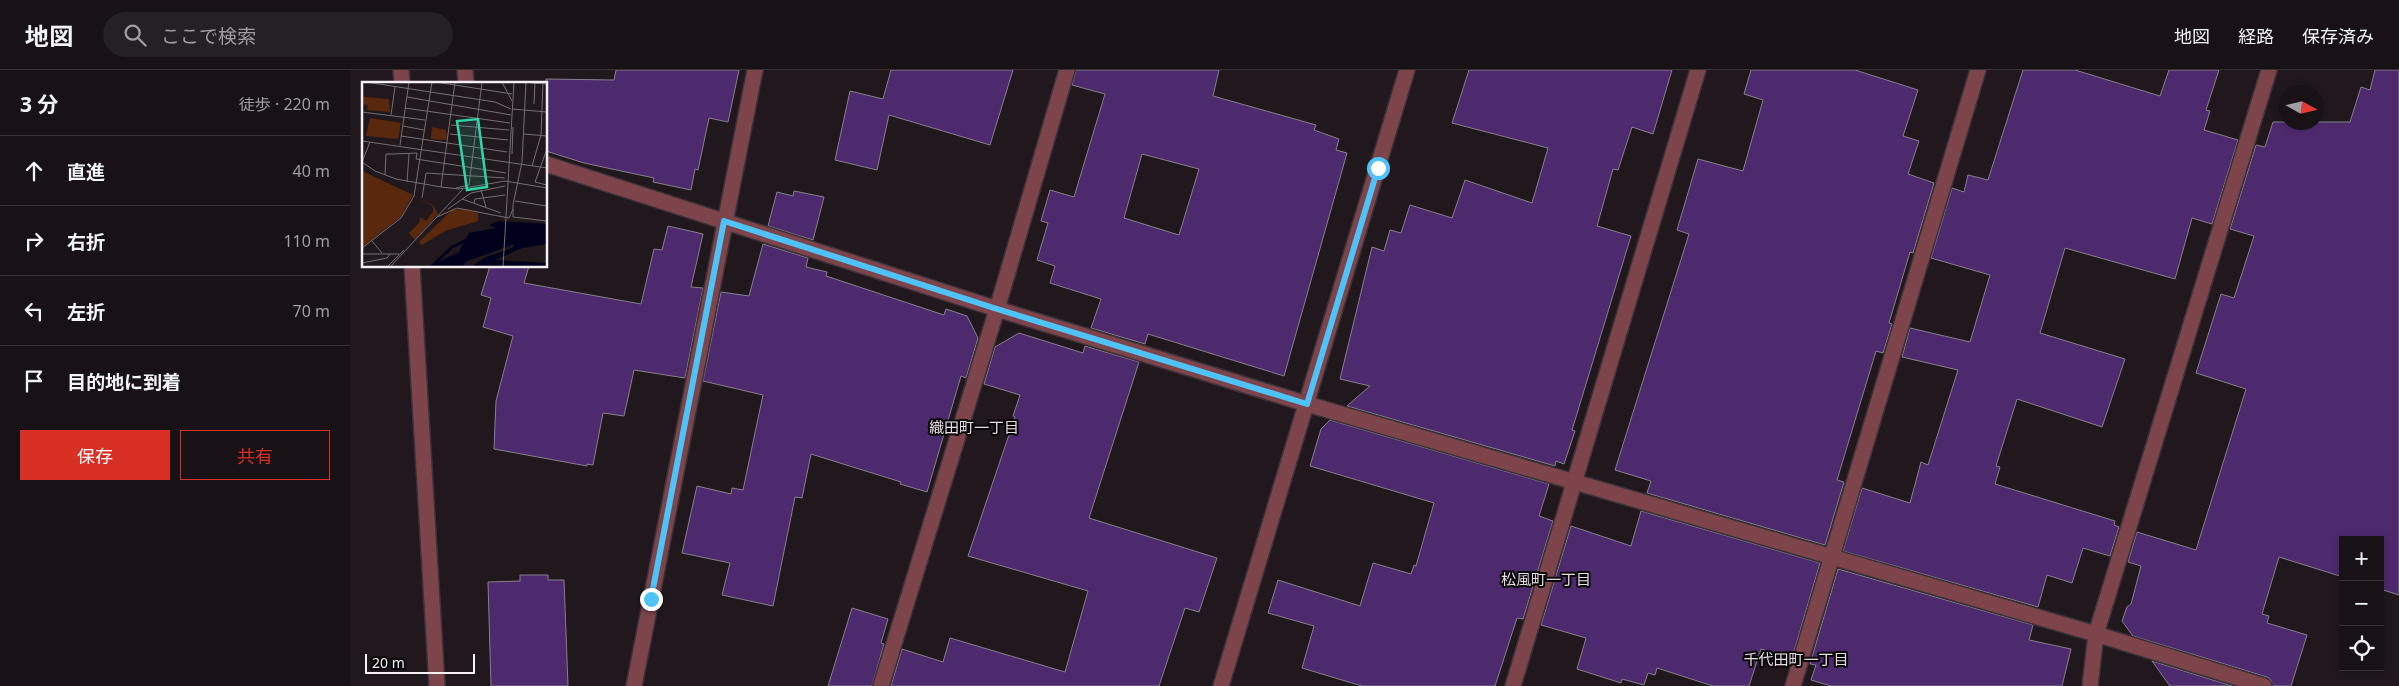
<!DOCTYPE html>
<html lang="ja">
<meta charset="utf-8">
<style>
body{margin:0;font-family:"Noto Sans","Noto Sans JP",sans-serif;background:#252023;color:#f1f3f6}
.controls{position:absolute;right:15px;bottom:15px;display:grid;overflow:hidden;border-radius:0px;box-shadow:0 2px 8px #0003}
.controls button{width:45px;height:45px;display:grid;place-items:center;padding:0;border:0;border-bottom:1px solid #363235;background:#181216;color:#f1f3f6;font:25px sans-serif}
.compass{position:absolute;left:1929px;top:15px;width:45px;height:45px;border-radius:50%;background:#181216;box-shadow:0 2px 8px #0003;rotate:98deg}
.scale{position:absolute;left:15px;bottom:12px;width:110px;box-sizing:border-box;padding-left:5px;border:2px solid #f5f0f3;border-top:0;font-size:14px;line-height:18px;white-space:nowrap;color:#f5f0f3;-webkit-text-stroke:4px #080507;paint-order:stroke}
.stop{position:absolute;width:15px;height:15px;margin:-11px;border:4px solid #4fc3f7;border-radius:50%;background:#fff}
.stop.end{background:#4fc3f7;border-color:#fff;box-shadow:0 1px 5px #0008}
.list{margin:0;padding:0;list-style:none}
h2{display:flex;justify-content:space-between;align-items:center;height:65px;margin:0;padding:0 20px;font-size:21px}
h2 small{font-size:16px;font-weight:400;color:#9f9ea1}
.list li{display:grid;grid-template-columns:32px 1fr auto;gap:15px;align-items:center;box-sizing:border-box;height:70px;padding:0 20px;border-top:1px solid #363235}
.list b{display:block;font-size:19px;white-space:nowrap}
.list em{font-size:16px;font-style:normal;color:#9f9ea1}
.actions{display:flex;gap:10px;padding:15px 20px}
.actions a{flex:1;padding:11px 0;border:1px solid #d93025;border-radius:0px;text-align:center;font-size:18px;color:#d93025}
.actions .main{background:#d93025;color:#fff}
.icon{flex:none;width:28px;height:28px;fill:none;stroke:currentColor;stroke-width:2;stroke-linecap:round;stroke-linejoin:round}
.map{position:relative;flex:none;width:2049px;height:616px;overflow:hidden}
header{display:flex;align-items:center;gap:30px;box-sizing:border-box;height:70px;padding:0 25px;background:#181216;border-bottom:1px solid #363235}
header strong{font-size:24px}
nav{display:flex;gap:28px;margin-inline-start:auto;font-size:18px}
.search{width:350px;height:45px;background:#252023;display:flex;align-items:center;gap:12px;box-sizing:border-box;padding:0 18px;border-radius:28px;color:#9f9ea1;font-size:19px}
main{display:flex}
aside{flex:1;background:#181216}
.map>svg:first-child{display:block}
</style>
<header>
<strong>地図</strong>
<div class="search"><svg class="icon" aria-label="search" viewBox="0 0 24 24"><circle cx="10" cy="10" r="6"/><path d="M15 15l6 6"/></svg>ここで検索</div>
<nav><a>地図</a><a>経路</a><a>保存済み</a></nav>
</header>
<main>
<aside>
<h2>3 分<small>徒歩 · 220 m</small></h2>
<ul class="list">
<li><svg class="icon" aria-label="ahead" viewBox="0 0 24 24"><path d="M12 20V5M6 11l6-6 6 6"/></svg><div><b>直進</b></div><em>40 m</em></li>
<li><svg class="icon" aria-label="right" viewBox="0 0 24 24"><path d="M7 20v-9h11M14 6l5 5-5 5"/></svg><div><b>右折</b></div><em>110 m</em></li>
<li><svg class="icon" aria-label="left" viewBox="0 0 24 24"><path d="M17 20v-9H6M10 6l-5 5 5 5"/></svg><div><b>左折</b></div><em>70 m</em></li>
<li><svg class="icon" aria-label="arrive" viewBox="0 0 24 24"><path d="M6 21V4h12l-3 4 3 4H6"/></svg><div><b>目的地に到着</b></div></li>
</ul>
<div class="actions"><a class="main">保存</a><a>共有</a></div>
</aside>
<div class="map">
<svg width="2049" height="616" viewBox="0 0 2049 616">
<rect width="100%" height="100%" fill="#20181d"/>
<g fill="#4d296d" stroke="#85818b" fill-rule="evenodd">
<path d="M266 0H389L378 52 359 48 348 100 345 99 341 120 303 112 304 108 234 93 196 81V9L264 10Z"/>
<path d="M541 0H663L640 75 539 45 527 100 485 90 500 21 533 29Z"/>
<path d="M726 0H869L863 26 966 55 964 60 989 69 986 80 997 83 934 306 798 264 795 274 741 258 751 229 700 213 705 196 687 190 698 153 691 151 700 120 724 127 755 24 722 15ZM792 84 849 99 829 165 774 148Z"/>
<path d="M1119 0H1322L1303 64 1282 57 1268 100 1263 99 1247 156 1281 166 1222 360 1225 361 1214 394 1206 391 1205 396 997 336 1020 316 990 309 1022 177 1034 181 1040 160 1051 163 1060 135 1102 148 1115 110 1182 133 1198 78 1102 53Z"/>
<path d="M1401 0H1505L1568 20 1553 66 1569 71 1558 104 1584 113 1563 183 1560 182 1539 253 1542 254 1533 283 1526 281 1487 410 1494 412 1475 475 1297 423 1301 411 1265 400 1339 164 1327 160 1348 89 1393 101 1413 30 1394 24Z"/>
<path d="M1673 0H1725L1810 26 1819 0H1869L1856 40 1860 41 1854 60 1888 70 1862 154 1842 148 1825 209 1715 178 1690 263 1775 289 1752 357 1667 329 1646 396 1650 397 1645 414 1765 451 1764 455 1769 457 1760 486 1733 478 1722 513 1697 505 1688 537 1493 481 1512 418 1560 433 1571 392 1578 395 1608 300 1552 287 1560 258 1620 272 1640 205 1581 188 1602 118 1614 122 1618 105 1638 110Z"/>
<path d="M2025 0H2049V525L2030 519V470H1993V507L1929 487 1912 544 1919 546 1917 553 1957 565 1941 616H1923L1921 610 1917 607 1783 566 1772 551 1777 537 1781 534 1791 496 1778 492 1787 462 1846 480 1896 319 1846 303 1871 224 1884 228 1904 166 1880 159 1906 75 1915 77 1923 52H2000L2011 17 2020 20Z"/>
<path d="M444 121 474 127 463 170 418 156 427 122 443 126Z"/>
<path d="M318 156 353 164 341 217 353 218 335 308 284 300 274 346 253 343 243 395 237 394V396L144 379 146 331 163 266 133 257 141 228 131 225 140 196H179L174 213 291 234 304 179 312 180Z"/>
<path d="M413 174 458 188 456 197 477 202 476 206 594 245 596 239 617 246 628 268 616 308 611 306 577 422 550 414 551 412 461 384 452 428 445 427 423 536 372 525 380 493 332 483 347 416 381 424 382 418 393 420 413 325 353 311 371 222 399 226Z"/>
<path d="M669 263 733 283 735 276 789 292 739 448 867 488 849 542 835 538 809 616H541L552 579 593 592 600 568 715 602 738 521 618 486 665 347 663 346 670 325 634 314 645 277Z"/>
<path d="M980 350 1199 414 1189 446 1203 451 1173 549 1167 548 1145 616H1012L952 598 964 556 918 543 928 510 1010 536 1023 493 1061 504 1064 495 1066 496 1084 433 960 396 971 359Z"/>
<path d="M1291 441 1470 493 1442 588 1411 579 1399 616H1363L1307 598 1305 605 1298 603 1294 615 1272 609 1271 613 1227 599 1236 568 1191 555 1221 456 1281 476Z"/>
<path d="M1488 499 1683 555 1679 570 1721 579 1712 616H1481L1461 610 1466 595 1460 594Z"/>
<path d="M170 505H198V510H214L218 616H141L138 512 170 511Z"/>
<path d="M502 538 538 549 531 573 534 574 522 616H478Z"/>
<path d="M1802 591 1882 616H1820Z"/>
</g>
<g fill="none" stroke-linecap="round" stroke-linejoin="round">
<g stroke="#3a3237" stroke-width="18">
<g id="minor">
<path d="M51 0 52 14"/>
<path d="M115 0 116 14"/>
<path d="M196 94 647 239 957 334 1746 564 1914 616"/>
<path d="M62 196 87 616"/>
<path d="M284 616 405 0"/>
<path d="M531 616 647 239 717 0"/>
<path d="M871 616 1057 0"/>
<path d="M1163 616 1348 0"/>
<path d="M1443 616 1628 0"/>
<path d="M1740 616 1746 564 1919 0"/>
</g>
</g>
<use href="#minor" stroke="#7d444b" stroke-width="15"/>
</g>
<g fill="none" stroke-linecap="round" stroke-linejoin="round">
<path stroke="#4fc3f7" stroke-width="6" d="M301 529 374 151 647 239 957 334 1028 98"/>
</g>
<g text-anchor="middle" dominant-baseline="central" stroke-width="4" stroke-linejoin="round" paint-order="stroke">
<g font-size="15" fill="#e8dde4" stroke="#080507">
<text x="624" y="357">織田町一丁目</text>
<text x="1196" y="509">松風町一丁目</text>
<text x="1446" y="589">千代田町一丁目</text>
</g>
</g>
<g transform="translate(12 12)">
<rect width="185" height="185" fill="#20181d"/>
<path d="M1 15 27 17 28 30 5 28 6 23 0 22ZM8 36 39 41 36 57 4 54ZM70 45 84 48 85 58 69 57ZM0 89 51 113 39 135 0 165ZM53 116 71 123 76 132 53 158 47 151 57 141 58 135 64 139 71 130V124ZM99 127 116 131V139L83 149 60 163 57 160 90 128Z" fill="#5a280d"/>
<path d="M137 139 185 142V162L160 166 133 178 185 181V184L109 185 122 176 150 166 153 162 105 179 99 185H66L97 170 107 151 135 146 127 143Z" fill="#01001c"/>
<path fill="none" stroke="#01001c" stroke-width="2.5" d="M69 185 90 165 105 158"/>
<path fill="none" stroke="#756e73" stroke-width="1" d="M4 0 133 20 149 27M74 0 150 12M140 0 150 19M169 1 185 2M45 15 149 33M172 22 173 0M43 26 148 41M150 27 185 30M0 30 63 38M29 33 33 5M89 43 147 48M41 44 62 48M88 52 146 58M162 52 185 54M39 54 145 70M0 59 185 86M38 63 47 0M185 67 173 100 185 103M150 72 151 45M0 80 13 89 34 97 79 105 97 107 143 99M0 80 8 60M170 84 179 53 181 0M23 93 24 72H31L55 71 54 77 144 91M143 99 185 106M45 100 47 72M79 105 93 0M94 106 107 103 120 0M119 108 124 125M60 116 64 91 143 96M100 117 139 131M153 119 185 124M112 121 113 117 143 113M151 123 160 80 164 0M151 123V135L185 139M86 127 109 111 143 104M75 135 95 126 147 136 151 127M10 159 20 171M0 166 39 136 52 114 70 0M0 172H37M0 181 25 176 28 172M25 185 42 168M28 185 101 107M141 185 152 0"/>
<path fill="#31d4a9" fill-opacity="0.15" stroke="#31d4a9" stroke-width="2.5" d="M116 37 125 105 105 108 95 39Z"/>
<rect width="185" height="185" fill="none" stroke="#f5f0f3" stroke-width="2.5"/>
</g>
</svg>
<div class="controls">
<button>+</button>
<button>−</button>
<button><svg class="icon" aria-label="locate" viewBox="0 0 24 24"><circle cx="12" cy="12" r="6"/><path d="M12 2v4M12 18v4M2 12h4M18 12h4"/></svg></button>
</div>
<svg class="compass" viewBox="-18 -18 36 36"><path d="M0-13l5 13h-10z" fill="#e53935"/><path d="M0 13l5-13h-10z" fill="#9f9ea1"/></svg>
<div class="scale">20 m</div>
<div class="stop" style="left:1028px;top:98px"></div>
<div class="stop end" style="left:301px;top:529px"></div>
</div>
</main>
